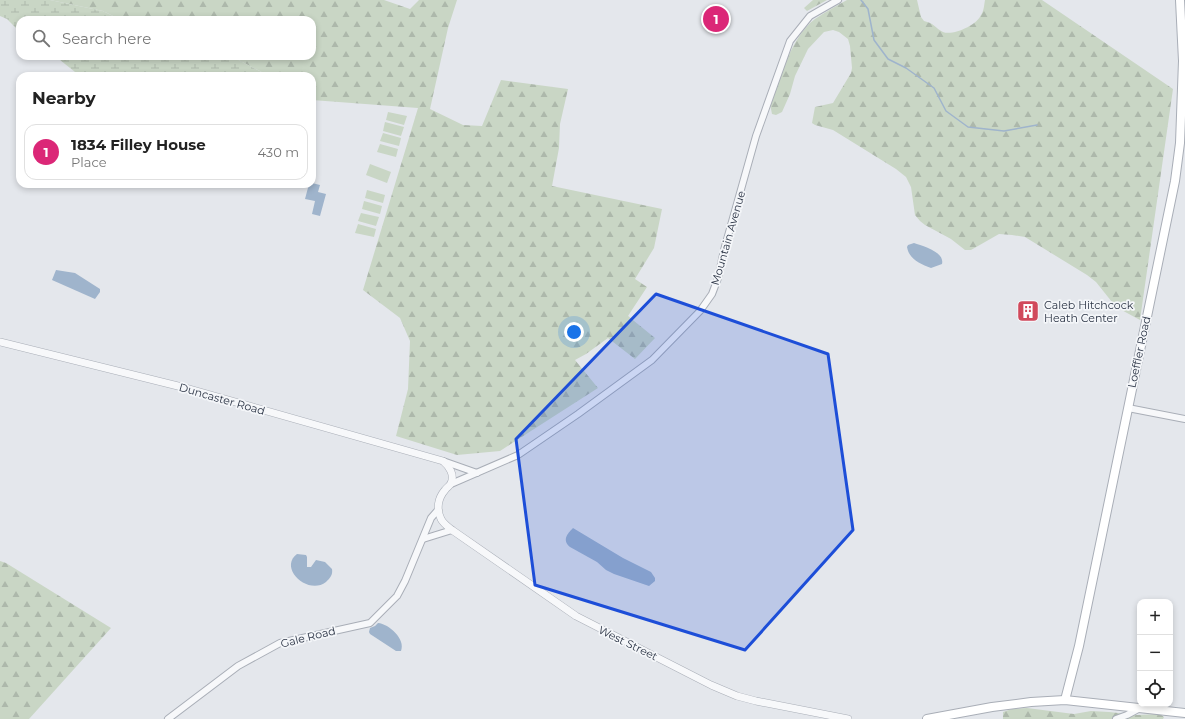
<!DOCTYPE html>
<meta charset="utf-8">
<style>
body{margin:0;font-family:Montserrat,sans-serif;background:#f6f6f6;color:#222}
.controls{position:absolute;right:12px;bottom:12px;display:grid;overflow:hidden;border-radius:8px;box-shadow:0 2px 6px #0003}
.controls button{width:36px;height:36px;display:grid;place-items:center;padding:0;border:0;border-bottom:1px solid #e0e0e0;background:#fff;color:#222;font:20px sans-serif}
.you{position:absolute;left:574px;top:332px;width:14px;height:14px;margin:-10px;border:3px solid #fff;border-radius:50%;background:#1a73e8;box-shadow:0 0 0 6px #1a73e833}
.badge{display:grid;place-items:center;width:26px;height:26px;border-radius:50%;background:#db2777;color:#fff;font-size:13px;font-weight:700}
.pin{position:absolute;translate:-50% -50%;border:2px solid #fff;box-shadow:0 1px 4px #0006}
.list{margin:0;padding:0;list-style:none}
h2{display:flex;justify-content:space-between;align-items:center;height:52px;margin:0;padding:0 16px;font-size:17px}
h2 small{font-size:13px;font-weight:400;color:#767676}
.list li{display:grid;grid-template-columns:26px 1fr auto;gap:12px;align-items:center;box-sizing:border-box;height:56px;margin:0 8px 8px;padding:0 8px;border:1px solid #e0e0e0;border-radius:12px}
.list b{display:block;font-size:15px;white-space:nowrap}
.list p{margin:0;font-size:13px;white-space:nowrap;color:#767676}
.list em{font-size:13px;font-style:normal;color:#767676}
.icon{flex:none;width:22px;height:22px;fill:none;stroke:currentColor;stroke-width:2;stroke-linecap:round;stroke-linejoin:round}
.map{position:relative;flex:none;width:1185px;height:719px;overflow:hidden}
.search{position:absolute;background:#fff;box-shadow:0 2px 6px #0003;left:16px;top:16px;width:300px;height:44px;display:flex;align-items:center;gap:10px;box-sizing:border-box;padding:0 14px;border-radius:12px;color:#767676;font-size:15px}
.panel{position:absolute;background:#fff;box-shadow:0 2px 6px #0003;left:16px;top:72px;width:300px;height:116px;border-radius:12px}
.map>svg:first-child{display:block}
</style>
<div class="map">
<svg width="1185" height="719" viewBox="0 0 1185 719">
<defs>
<pattern id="forest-firs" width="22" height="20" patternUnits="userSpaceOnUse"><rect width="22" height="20" fill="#c9d6c5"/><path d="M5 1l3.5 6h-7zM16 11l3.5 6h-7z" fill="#adb8ab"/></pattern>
<pattern id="wetland-marsh" width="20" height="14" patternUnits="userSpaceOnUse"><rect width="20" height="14" fill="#c9d6c5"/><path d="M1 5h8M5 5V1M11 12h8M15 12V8" fill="none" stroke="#adb8ab"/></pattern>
</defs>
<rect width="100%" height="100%" fill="#e4e7ec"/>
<g fill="#c9d6c5">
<path d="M388 112 407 116 404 125 386 120Z"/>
<path d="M385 122 404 127 401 136 383 131Z"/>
<path d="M383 133 401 138 399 146 380 141Z"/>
<path d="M380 144 398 149 396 157 377 152Z"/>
<path d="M370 164 391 172 387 183 366 175Z"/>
<path d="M367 190 385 195 383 203 365 198Z"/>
<path d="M364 201 382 206 380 214 362 209Z"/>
<path d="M361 213 379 217 376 226 358 221Z"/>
<path d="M358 224 376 229 374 237 355 233Z"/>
</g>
<g fill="url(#forest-firs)">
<path d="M50 0H384L410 9 419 0H457L448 28 430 109 463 125 482 126 501 80 568 89 560 124 559 148 552 186 662 209 654 248 635 279 647 287 628 316 655 338 635 359 608 338 586 354 575 360 598 388 500 451 457 455 396 436 408 389 410 341 400 318 363 290 418 108 312 100V76H269L231 56H312V20H121L103 11Z"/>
<path d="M813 0H827L807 11 804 8Z"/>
<path d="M847 0H917L921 17 924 21C934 23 935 28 943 32 953 36 977 25 981 15 984 11 984 5 985 0H1042L1173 89 1140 320 1116 307 1096 282 1087 275 1025 237 1012 235 999 234 971 250H965L951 239 925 225 920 221 915 215 911 187 906 177 896 169 833 130 815 125 812 123 815 107 833 103 851 73 852 68 850 46 848 39 839 32 833 30 824 32 808 49 795 76 790 94 782 112 776 115 772 114 770 104C781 77 791 37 815 19 825 12 836 6 847 0Z"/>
<path d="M0 561 6 563 111 628 29 719H0Z"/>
<path d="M1027 708 1074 714 1091 711 1109 712 1137 715 1160 714 1164 717 1163 719H1003V712L1012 709Z"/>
</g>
<g fill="url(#wetland-marsh)">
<path d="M0 0H50L103 11 121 20H20V32L7 19 0 16Z"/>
<path d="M55 56H231L269 76H80Z"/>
</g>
<g fill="#9fb4cc">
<path d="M312 183 320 185 318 192 326 194 320 216 312 214 315 201 305 199 309 184H312Z"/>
<path d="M914 243C923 246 945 252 942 264L931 268C920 264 909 259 907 247L908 245Z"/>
<path d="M56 270 75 273 100 289V292L95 299 52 280Z"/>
<path d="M573 528 623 558 651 572 655 578V581L649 586 614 574 606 570 597 562 570 547C562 540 567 534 573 528Z"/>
<path d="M297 554 306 555 307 557V567H311L316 560 325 562 332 569C333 575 330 578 326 582 308 596 278 568 297 554Z"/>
<path d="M378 623C389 624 406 639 401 651H396L370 634 369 632 370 628 375 626Z"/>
</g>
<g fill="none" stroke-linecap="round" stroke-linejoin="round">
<path stroke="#9fb4cc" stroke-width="1.5" d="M861 0 868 9 874 40 888 59 906 68 934 88 946 111 968 127 1004 131 1037 125"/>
<g stroke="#a9aeb7" stroke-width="8">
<g id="minor">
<path d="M1128 408 1185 419"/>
<path d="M443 461 477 473"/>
<path d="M451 484 518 455 578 414 652 360 700 311 712 294 718 278 724 250 756 136 790 41 810 16 838 0"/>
<path d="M423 539 452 530"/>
<path d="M168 719 238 666 280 643 370 623 397 596 405 581 431 518 438 510"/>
<path d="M1116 719 1127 715 1140 708"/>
</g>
</g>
<g stroke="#a9aeb7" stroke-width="8">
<path id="tertiary" d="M0 342 186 388 443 461C449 466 455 475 451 483 450 486 447 487 445 490 438 498 436 509 441 519 443 523 448 527 452 530L576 616 711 685 737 696 756 701 848 719"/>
</g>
<g stroke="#a9aeb7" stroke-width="10">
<g id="secondary">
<path d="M1065 700 1079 646 1175 181 1180 143 1183 61 1180 0"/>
<path d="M927 719 992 707 1031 702 1065 700 1185 713"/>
</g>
</g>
<use href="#minor" stroke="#f7f8fa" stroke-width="6"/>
<use href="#tertiary" stroke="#f7f8fa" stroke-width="7"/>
<use href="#secondary" stroke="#fff" stroke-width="8"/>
</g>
<path fill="#1d4ed8" fill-opacity="0.2" stroke="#1d4ed8" stroke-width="3" stroke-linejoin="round" d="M656 294 828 354 853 530 745 650 535 585 516 439Z"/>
<defs>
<g id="building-square" transform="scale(1.15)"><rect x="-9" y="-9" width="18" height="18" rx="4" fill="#d1495b" stroke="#f4f6f9"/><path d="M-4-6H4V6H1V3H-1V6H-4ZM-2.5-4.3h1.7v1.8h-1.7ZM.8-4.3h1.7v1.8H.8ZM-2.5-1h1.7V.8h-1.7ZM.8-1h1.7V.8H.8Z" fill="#fff"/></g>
</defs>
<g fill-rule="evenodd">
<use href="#building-square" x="1028" y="311"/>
</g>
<g text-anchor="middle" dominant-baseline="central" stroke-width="3.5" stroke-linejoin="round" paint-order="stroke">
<g font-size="11" fill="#2b3445" stroke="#f4f6f9">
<text transform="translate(728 238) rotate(-74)">Mountain Avenue</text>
<text transform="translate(1139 352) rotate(-78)">Loeffler Road</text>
<text transform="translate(222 399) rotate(16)">Duncaster Road</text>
<text transform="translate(308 637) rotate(-14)">Gale Road</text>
<text transform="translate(628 643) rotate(26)">West Street</text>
</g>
<g font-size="11" fill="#2b3445" stroke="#f4f6f9" text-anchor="start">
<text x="1044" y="305">Caleb Hitchcock<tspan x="1044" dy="13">Heath Center</tspan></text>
</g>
</g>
</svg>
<div class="controls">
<button>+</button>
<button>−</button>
<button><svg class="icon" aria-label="locate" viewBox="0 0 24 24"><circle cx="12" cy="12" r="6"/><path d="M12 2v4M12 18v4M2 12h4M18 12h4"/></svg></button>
</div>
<div class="you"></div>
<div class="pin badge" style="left:716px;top:19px">1</div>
<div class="search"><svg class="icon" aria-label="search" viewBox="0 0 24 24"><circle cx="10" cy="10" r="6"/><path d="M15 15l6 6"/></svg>Search here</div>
<section class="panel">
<h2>Nearby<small></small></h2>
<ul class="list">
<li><span class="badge">1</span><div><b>1834 Filley House</b><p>Place</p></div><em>430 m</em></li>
</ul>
</section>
</div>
